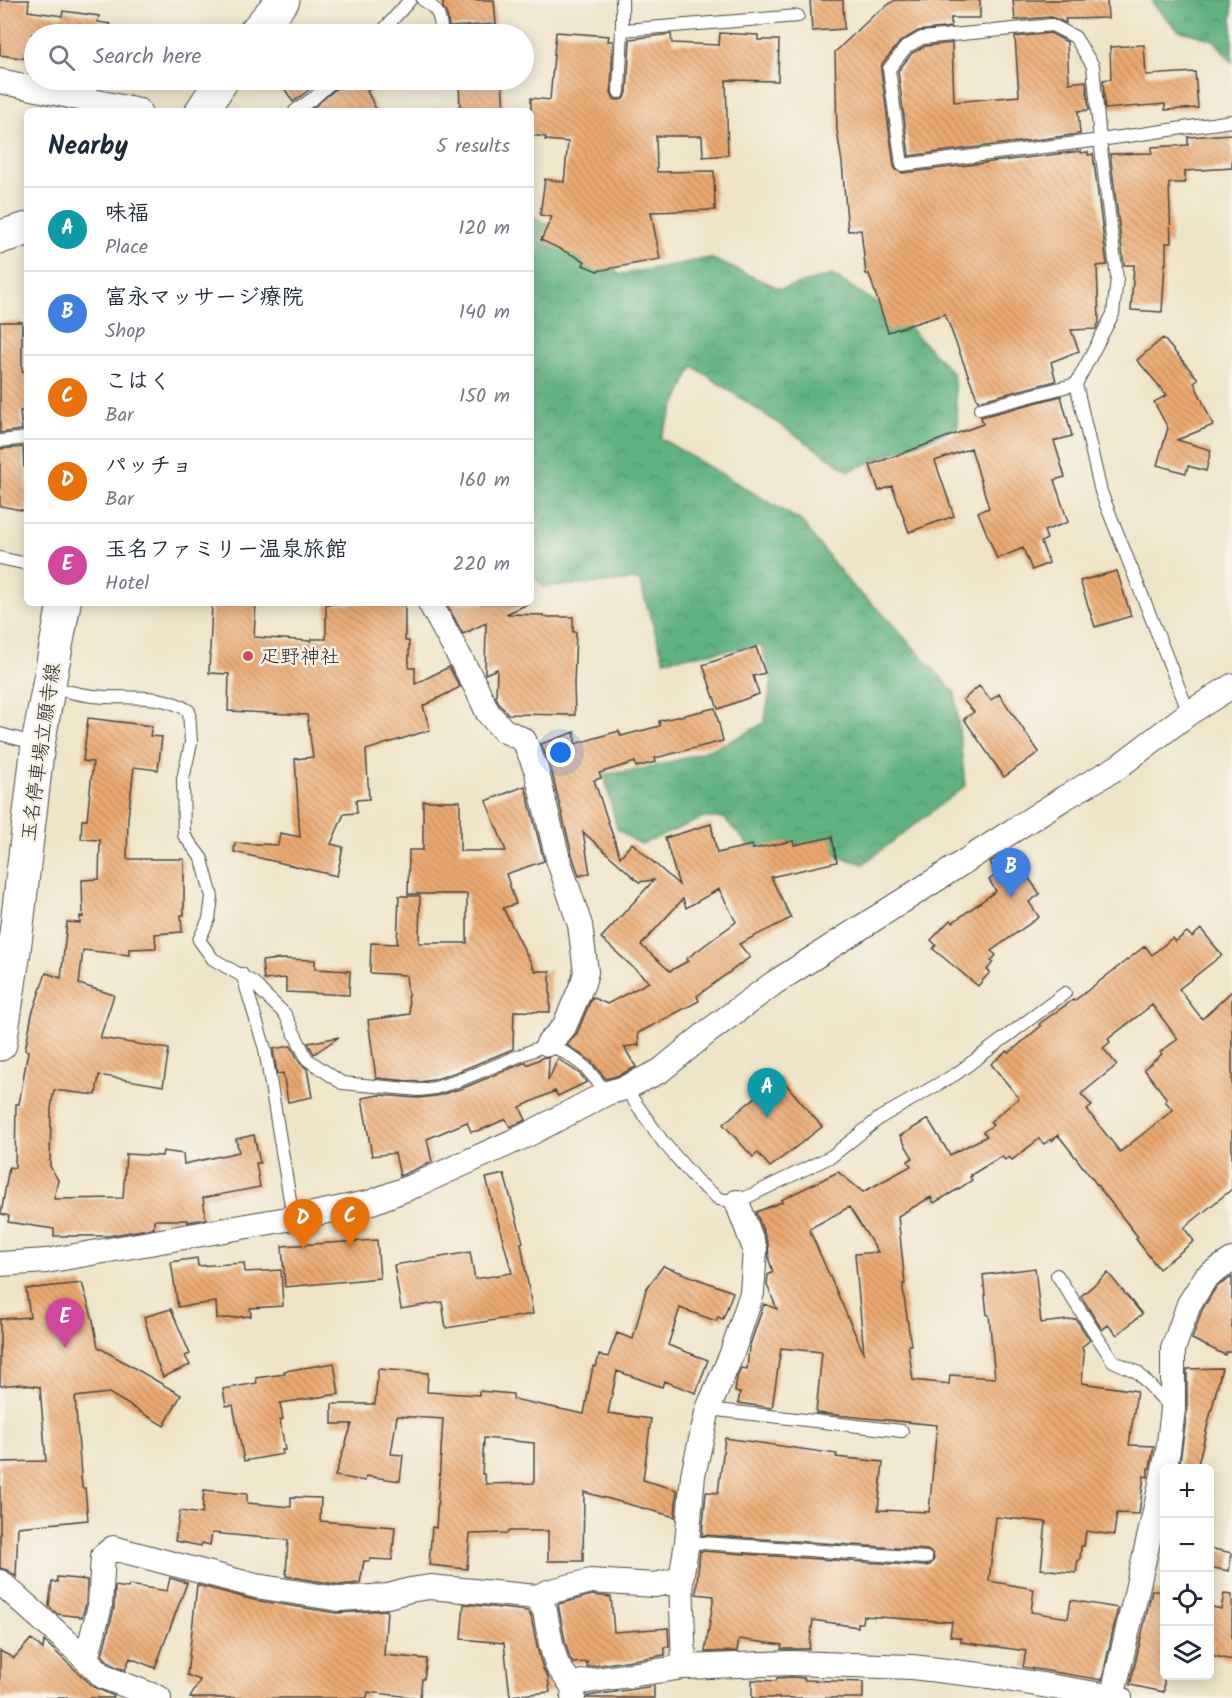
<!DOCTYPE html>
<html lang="en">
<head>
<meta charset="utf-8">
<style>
  body { margin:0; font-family:Kalam,"Klee One",sans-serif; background:#f2f2f3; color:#1f2937 }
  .controls { position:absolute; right:18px; bottom:18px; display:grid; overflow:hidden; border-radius:9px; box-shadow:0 3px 15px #0003 }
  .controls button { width:54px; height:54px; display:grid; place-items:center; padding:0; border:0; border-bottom:2px solid #e0e1e3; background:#fff; color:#1f2937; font:30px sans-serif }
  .you { position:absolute; left:561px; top:753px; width:21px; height:21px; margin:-15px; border:4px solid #fff; border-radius:50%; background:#1a73e8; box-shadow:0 0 0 9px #1a73e833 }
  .badge { display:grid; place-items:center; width:39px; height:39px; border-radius:50%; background:#d1495b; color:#fff; font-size:20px; font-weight:700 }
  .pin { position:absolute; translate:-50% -50px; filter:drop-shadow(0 2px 3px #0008) }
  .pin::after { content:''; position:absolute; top:32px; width:21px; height:18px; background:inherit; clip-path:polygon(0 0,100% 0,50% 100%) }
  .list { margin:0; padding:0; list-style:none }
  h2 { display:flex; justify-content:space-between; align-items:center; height:78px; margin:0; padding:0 24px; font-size:26px }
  h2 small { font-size:20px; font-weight:400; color:#747a83 }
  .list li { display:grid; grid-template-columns:39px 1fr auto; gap:18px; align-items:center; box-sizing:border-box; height:84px; padding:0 24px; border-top:2px solid #e0e1e3 }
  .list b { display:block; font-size:22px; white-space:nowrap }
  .list p { margin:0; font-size:20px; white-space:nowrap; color:#747a83 }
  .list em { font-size:20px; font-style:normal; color:#747a83 }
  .icon { flex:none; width:33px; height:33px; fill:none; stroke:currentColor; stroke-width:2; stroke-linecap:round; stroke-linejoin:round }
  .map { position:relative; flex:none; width:1232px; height:1698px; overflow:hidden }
  .search { position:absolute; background:#fff; box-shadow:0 3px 15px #0003; left:24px; top:24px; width:510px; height:66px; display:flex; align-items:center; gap:15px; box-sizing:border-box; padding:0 21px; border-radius:33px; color:#747a83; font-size:22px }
  .panel { position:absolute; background:#fff; box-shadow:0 3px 15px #0003; left:24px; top:108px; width:510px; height:498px; border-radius:9px }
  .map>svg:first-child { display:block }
</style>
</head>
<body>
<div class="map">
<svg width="1232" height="1698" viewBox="0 0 1232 1698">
  <defs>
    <pattern id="forest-crowns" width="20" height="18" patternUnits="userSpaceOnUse" patternTransform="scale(1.5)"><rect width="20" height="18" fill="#61b280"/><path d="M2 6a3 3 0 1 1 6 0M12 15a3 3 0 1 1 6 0" fill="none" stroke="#509169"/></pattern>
    <pattern id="building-back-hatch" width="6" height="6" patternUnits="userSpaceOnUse" patternTransform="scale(1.5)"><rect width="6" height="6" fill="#eca970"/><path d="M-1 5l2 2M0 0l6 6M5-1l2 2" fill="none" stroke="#bf8a5c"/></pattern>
  </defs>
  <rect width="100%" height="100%" fill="#f7f3e8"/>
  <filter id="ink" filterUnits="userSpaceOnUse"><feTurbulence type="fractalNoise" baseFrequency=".0167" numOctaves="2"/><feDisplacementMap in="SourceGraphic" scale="12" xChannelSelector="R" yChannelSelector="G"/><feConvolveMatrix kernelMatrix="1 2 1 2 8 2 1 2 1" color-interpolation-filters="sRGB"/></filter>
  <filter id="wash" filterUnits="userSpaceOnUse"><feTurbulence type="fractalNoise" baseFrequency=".008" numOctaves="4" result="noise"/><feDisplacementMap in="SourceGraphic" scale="24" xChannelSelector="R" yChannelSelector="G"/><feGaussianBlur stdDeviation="1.35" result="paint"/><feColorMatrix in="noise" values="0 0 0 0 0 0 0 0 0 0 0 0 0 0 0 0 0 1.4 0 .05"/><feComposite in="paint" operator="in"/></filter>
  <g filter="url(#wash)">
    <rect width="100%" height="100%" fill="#eee5c9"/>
    <path fill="url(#forest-crowns)" stroke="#466e56" stroke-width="1.5" d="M1152,0h80v62l-18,-22 -36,-10 -25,-26z
      M531,214l6,6 56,19 26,36 91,-17 71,31 51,-14 66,41 55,57 5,54 -109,44 -156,-105 -33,72 141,83 50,64 30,27 74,81 10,93 -102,78 -48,-14 -53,10 -38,-42h-21l-61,26c-11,-3 -15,-10 -25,-15l-13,-55c51,-4 117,-24 160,-51l8,-42 -11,-36 -97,15 -25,-80 -95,7 -13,-13z"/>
    <g id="blocks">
      <path fill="url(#building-back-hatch)" fill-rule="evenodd" d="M0,0h29l-1,11 34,5 1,-5 36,5 -1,6 12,2v10h-78l-4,25 -28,-4z
        M443,0h51l2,24 -47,3 -2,-12 -4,-8z
        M810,0h33l1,29 -32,2z
        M895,0h85v18h-29v9l-33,4 -18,11 -18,22 -1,6 13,96 2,4 7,3 178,-22v2l7,-1v3l5,-1 14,111 -10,1 2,56 -3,7 -25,1 8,21 -28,11 5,19 -78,20 -33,-87 -57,18 -19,-58h-3l-5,-44 -13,1 -6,-68 -5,-33 -2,-78 39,-37z
        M1013,0h94l1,18 -43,1 1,4 -15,-6 -36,3z
        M556,32l53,4 -1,5h5l-2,51 3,7 5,1 4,-1 4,-6 3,-54 41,-5 1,9 47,2 1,-12 38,2v5h21l-1,41 -52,-1 2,75 -25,2 -1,-21h-46l1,36 57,-1 1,39 -64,2 9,47 -63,12 -14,-6 2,-4 -44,-21 11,-23 -12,-2 5,-36 19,3 4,-40 -23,-2 1,-3 -15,-2v-37l19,2z
        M1050,33l17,9 2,41 17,-2 3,29 -11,1 2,23 -171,22 -11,-85 14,-18 13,-7 27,-3 2,59 65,-6 -4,-59z
        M1144,45l2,30 49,-3 3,36 -33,2v-6l-60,5 -2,-29 8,-1 -1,-32z
        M279,80h43l-29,22z
        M342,80h45l-20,11 10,20h-68l30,-25z
        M459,80h43l2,31h-44z
        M1232,134v34l-47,3v12h-16l2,60h-5v21h-1l-3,48 -31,-2 3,-45h-10l-14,-111 42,-1v-6l36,-2v-8z
        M0,322h22v49l5,1v40l-7,-1 2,19 -22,3z
        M1163,338l35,41 -4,3 19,43 -36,15 34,10 -5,21 -18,-5 -2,7 -29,-8 11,-37 -14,-26 13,-7 -30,-35z
        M1061,396l11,40 -18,5 11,36 -11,3 14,42 -24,9 3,8 -6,3 8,21 -17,7 -9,-22 -26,11 -19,-47 11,-4 -18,-60 -36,13 19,55 -45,16 -17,-46 -13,5 -9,-26 113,-41 -2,-7z
        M23,447l1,20 3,1v43l-27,-5v-57z
        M1117,571l14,45 -36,11 -15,-46z
        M212,603h44l-2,34 57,4v-2h15v-35l79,-1v38h4v27h6v16l34,-17 11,20 -37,19 7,24 -64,20 3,49 -13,1 1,13 -13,1 -13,30 12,3 -6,29 -103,-24 1,-9 43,2 2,-12 20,4 -5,-78 18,-2 -6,-42 -79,-4 1,-37 -20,-1z
        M446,603h84l-24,11 37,1v2h30v15h3l-2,53 1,30 -67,-1 -8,-9 -4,-8 1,-28 -12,5 1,-51 -23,11z
        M756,647l9,26 -12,3 6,18 -41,15 -15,-44z
        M979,686l12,14 8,-6 40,58 -35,25 -40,-58 10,-7 -11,-12z
        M715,708l8,33 -68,17 1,4 -20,5 -1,-5 -36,11 2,5 -7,2 26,77 12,-14 47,42 -14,-47 46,-14 6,29 35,-8 1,4 40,-8 1,4 38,-8 5,25 -66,15 20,41 -52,26 11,13 -53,39 2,5 -61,32 1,12 -15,2 12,20 -16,8 -14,4 -15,-18 -24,-16 10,-12 15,-36 15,7 42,-22 -48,-44 53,-58 -15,2 -56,-50 7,41 -11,3 -7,-21 -22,-90 -9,-21 34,-12v12l44,-13 2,5 39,-10 -1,-5zM719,889l17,33 -50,37 2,2 -18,10 -29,-26 42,-46 3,9z
        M88,718l64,8 -2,10 12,1 -4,33 -24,-3 -6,51 -1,41h57v56h-3l1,17 -27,2 1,14 -27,1v6l-46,-5 -4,34 35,11 -14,43 69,11 -6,37 -64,-11 -3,20 -42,-5 -3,18 -1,58 8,14 -4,19 69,-1 3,-44 36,2 1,-5 20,3 1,10 55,-12 -3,-13 18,-4 6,28h-4l4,24 -57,11 3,21 -18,3v-2h-34v8l-46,8h-54v-7l-46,-7 1,-6 -8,-2 8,-47 6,1 1,-64h3l9,-53 -3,-1 7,-36 14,-41 15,5 6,-56 13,1v-7l3,1 -1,-37 17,-1 1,-39 -19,-1 1,-19h5l6,-58 -10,-1z
        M525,786l19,75 -38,13 10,30 -13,4 32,63h15v41l-36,-1 -1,38 -56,23 -24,8 -14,2 -43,-4 -8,-58 42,-6 -4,-39 -36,-2 1,-30 26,1 2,-48h21l-1,47h48v-49h-59l1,-44h14v-49h37v50h46l-20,-50z
        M1005,853l7,11 4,-4 24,34 -11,8 10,15 -48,34 5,4 -5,6 2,1 -6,8 3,2 -12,14 -45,-37 3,-4 -5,-5 19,-20 3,2 43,-31 -7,-11 8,-6 -7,-12z
        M1201,929l21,26 -43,34 23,30 30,-28v198l-48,39 10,13 -35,28 -23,-30 2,-2 -80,-102 -6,6 -1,-2 -7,5 -5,-5 -27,21 -3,-3 -4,3 -3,-4 -31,19 1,1 -2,1 2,3 -12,8 -26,15 -3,-6 -33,19 7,68h-2v6l8,55h-3l5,35 36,4 1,-9 45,3 -6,-63h-2l-4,-40 52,-7 6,55 35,-4 14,21 -8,7 2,7 -2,29 55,8 -8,54 25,1 -4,22h-2v9l-4,-1 -5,38 -22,-1 -3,22 -28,-4 -2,15h-3l-1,14h-2l-2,13 -35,-4 5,-47 -50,-5 -7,64 45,8 -3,23 37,6 3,-18 47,8 -16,72 -79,-13 3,-16 -65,-9v-4l-11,-2 2,-14 -89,-6 -1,7h-4v4l-45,-7 -4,29h-28l1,-4 -43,-6 -2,12 -32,1 9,-56 -18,-2 4,-43 225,15 5,-1 4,-6 -1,-5 -6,-4 -225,-15 4,-43 12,1 7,-55 112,16 -1,3 47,5 -5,48 51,2 8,-87 -121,-12 6,-61 -41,-4 -9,60 -34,-5 2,-10 -5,-1 2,-15 4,-9 6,1 2,-21 15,-44 13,5 -10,-24 1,-10 5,-3 -4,-12 -1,-16 -12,-32 26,-10 -1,-2 57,-28 25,20 48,-26 -3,-5 5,-3 -13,-22 28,-17 22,36 37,-19 -4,-4 10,-7 -3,-3 29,-24 -28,-34 16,-13 2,2 32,-27 -2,-2 34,-24 1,1 71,-55 7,9 20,-17 3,4 12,-10 5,5zM1152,1005l26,34 -18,13 2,2 -18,15 23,30 -2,2 8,9 -53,42 -33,-42 5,-4 -11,-12 36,-29 -14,-17 7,-6 -2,-3zM849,1207l29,45 -23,2 9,100 -55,-125z
        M279,959l36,1v9l35,2 -1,24 -63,-3v-14l-22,2 -2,-19z
        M339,1037l-25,17 -6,-11z
        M291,1046l9,17 7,6 5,28 -24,5 -5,-29 -6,1 -4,-25z
        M544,1057l5,1 -1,23 10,-22 22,15 7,8 -29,14 -3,-5 -35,16 6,13 -16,7 -4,-8 -25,11 -10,2 -4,-10 -40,17 5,23 -32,14 -5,-23 -23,3 -10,-58 17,-3 39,3 18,-2 27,-8 63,-26 1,3z
        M780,1077l42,50 -52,40 -12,-14 -5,4 -30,-33z
        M504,1174l19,68 -2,1 12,71 -87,14 -4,-26 -41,7 -7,-44 76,-13 5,27 37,-6 -26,-95z
        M377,1240l3,38 -95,9 -3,-41z
        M197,1258l1,8 46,-3 1,9 36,-2 2,36 -33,2 1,8 -34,3 -1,-17 -38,5 -7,-45z
        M663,1266l70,26 -10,27 -5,-2 -2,4 -36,-13 -12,37 40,15 -12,33 -32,-12 -2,6 -45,-16 -9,42 43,6 -8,61 34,10 -2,27 -91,-25 -1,69h-35v-30h-40v2l-38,1 -3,35 -38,-4 3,-38 4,1 7,-109 -46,-3 -6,38 12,1 -3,26 -34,-5 -1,5 -30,-5 17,-52h-20v-20h43l3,-35 50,4 -1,19 52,3v-4l34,3v5l71,15 9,-48 3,1 3,-12 9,2 9,-24 16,6 13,-50zM484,1438l50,5v40l-48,1 -2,-10h-2z
        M1108,1273l34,41 -25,21 -9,-10 -6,5 -21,-34z
        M1232,1277v75h-6l-1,3 -33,-16 10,-29 14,-23z
        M82,1283l11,37 5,27 83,48 -17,31 -55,-33 -34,4 7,91h3l3,32 -70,7 -2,50 -7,-6 -9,-3v-106l46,-1 -6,-74 -20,-3 -20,2v-67l30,-2 -4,-28z
        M171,1309l19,45 -5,2 5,9 -27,12 -7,-17 -12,-43z
        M334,1363l5,31 -59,9 3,16 -3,1 5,30h-3l1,4 -39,7 -11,-56 -7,1 -3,-17 34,-6 -1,-5 29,-4 -1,-3z
        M1222,1368l-25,100h-18l8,-57v-42z
        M204,1490l43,4v9l44,4v-10l30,1 -1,23 75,6 -3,33 -22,-1v2h-6l-4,22 -20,2 -54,-9 2,-36 -76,-7 -2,12 -8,-2 -1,3 -26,-5 5,-30 22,3z
        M1209,1548l23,5 -3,18 -20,-4z
        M57,1577l30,3 -1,24 -4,13 -25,-3 -8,-8 3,-24h5z
        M170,1578l17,5 -32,85 -25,-10 -5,12 -13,-5 -10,-10 12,-46 1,-23 13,2 1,-3 38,6z
        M197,1585l57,15 83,13 50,-3 -3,45 43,4 -3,20h-2l-2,19 -52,-6 -1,6h-177l10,-18 -13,-5z
        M1152,1590l12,2v100l-34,-7z
        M1224,1594l8,1v65l-22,-5 3,-13 -4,-1v-35l12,3z
        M592,1595l19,2 3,35 54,-4 1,19h-4v8l-78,12v-5l-14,1 -3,-4 -5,-18 -7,-37z
        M464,1604l64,7 3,5 6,31 6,22 5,8 2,15 -40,4 -6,-53 -43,-4z
        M31,1639l12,10 1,-8 50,46 20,9 -1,2h-113v-47l14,7z
        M791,1677l13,1v2l59,2v16h-111v-18l24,1 1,-3z
        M654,1686v12h-67l1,-2z"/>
    </g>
  </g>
  <g filter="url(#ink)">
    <use href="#blocks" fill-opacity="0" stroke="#484743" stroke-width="1.5"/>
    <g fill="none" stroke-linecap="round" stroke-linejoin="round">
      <g stroke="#484743" stroke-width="14">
        <path id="lane" d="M423,0c16,9 17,17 19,34
          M623,30l175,-14
          M380,34l30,-34
          M619,92c1,-31 4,-61 3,-92
          M295,111l20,-14 19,-17
          M980,409l96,-25
          M0,441l27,-3
          M0,558l27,6
          M49,686c18,6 37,10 56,11 29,1 59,-3 84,14l2,32 -8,36 1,56 18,24 10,38 -3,22 -10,21 14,19 41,24 9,10 22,21 22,45 35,24 77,7 16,-2 25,-8 88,-36 21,11 17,13 21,25
          M1189,713l-88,-221 -25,-108 37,-70 4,-36 -17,-138 -7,-74 -18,-29 -23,-12 -130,13 -16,9 -17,22 13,96 198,-25 132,-19
          M0,734l37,10
          M242,974l23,75 28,169
          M625,1088l38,54 34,39 22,18 18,3 95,-46 49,-39 75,-43 109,-81
          M1057,1275l56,86 24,11 35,37
          M708,1409l194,22
          M687,1542l239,16"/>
      </g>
      <g stroke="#484743" stroke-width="26">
        <path id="street" d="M0,81l139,30
          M430,603l46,84 12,26 15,17 21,10 12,29 22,90 22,66 6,47 -3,11 -19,44 -16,17
          M0,1264l46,-3 247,-43 79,-16 44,-17 109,-49 82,-43 18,-5 35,-17 49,-40 65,-48 290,-185 54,-31 71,-54 43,-27
          M0,1582l74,66 30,29 55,21
          M537,1597l11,-5 43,-11 64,4 26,-6
          M86,1659l14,-53 3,-50 10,-8 143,38 83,13 49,-3 22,-6 20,-3 107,10 8,14 6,33 6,21 17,23 -1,10
          M684,1667l-3,-88 6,-37 6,-67 15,-66 23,-53 21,-63 3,-44 -18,-47
          M574,1688l8,-6 102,-15 107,-4 121,4 77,9 131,22
          M1112,1698l44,-191 12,-56 5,-42v-60l16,-45 17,-27 26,-17"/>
      </g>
      <g stroke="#484743" stroke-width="35">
        <path id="secondary" d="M254,34l29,-34
          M202,111l20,-31
          M0,237l27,-8
          M0,1044l14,-93 24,-207 26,-141"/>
      </g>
      <use href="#lane" stroke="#fff" stroke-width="12"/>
      <use href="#street" stroke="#fff" stroke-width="24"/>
      <use href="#secondary" stroke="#fff" stroke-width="33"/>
    </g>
  </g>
  <circle fill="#d1495b" stroke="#f7f3e8" stroke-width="2" cx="248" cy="656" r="6"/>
  <g text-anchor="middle" stroke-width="5" stroke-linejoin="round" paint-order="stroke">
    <g font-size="20" fill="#2b2b2b" stroke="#f7f3e8" text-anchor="start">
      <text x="260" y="663">疋野神社</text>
    </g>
    <g font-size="20" fill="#2b2b2b" stroke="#f7f3e8">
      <text transform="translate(40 752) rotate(-82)" y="7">玉名停車場立願寺線</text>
    </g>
  </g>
</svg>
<div class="controls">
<button>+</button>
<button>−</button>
<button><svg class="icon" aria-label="locate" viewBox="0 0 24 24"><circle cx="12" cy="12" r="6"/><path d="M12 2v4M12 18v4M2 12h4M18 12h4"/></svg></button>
<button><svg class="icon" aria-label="layers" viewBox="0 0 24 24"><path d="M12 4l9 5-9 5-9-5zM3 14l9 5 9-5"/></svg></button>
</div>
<div class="you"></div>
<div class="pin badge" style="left:767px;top:1118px;background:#0f9aa8">A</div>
<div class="pin badge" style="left:1011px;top:898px;background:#3f7fe0">B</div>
<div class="pin badge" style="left:350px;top:1247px;background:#e8710a">C</div>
<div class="pin badge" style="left:303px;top:1249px;background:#e8710a">D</div>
<div class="pin badge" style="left:65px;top:1348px;background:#d1479c">E</div>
<div class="search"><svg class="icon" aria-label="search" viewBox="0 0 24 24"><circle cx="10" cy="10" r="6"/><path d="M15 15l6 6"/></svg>Search here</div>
<section class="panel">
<h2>Nearby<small>5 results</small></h2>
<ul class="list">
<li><span class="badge" style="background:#0f9aa8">A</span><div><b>味福</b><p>Place</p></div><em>120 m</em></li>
<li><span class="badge" style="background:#3f7fe0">B</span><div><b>富永マッサージ療院</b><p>Shop</p></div><em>140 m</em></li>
<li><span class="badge" style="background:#e8710a">C</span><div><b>こはく</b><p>Bar</p></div><em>150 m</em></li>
<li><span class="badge" style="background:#e8710a">D</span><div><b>パッチョ</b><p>Bar</p></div><em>160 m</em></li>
<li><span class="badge" style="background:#d1479c">E</span><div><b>玉名ファミリー温泉旅館</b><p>Hotel</p></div><em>220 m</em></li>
</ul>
</section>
</div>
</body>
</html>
